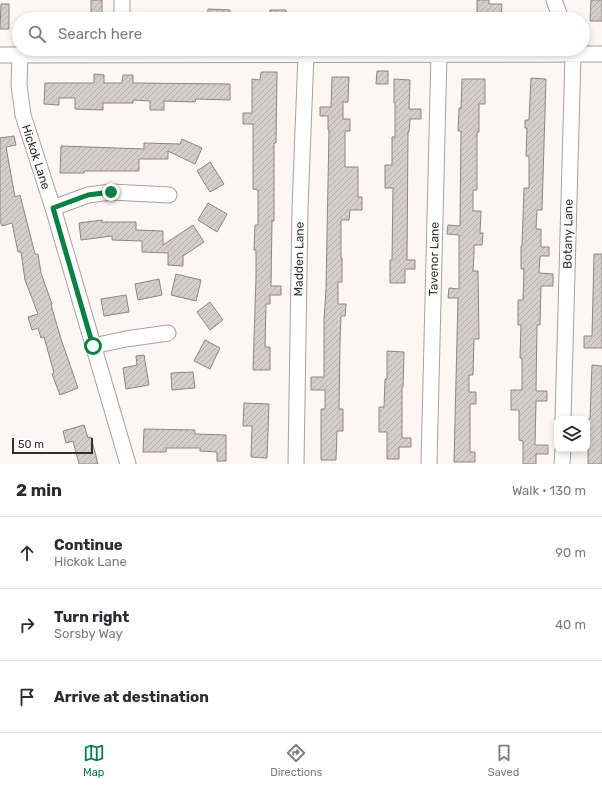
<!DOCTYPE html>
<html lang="en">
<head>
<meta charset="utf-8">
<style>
  body { margin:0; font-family:Rubik,sans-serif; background:#f7f7f7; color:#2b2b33 }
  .controls { position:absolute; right:12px; bottom:12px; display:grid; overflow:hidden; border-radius:8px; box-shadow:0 2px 6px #0003 }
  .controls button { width:36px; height:36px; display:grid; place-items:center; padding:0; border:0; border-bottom:1px solid #e1e1e2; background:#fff; color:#2b2b33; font:20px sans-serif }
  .scale { position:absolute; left:12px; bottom:10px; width:81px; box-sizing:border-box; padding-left:4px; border:2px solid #312d2d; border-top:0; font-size:11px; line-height:14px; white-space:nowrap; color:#312d2d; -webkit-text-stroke:3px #fff; paint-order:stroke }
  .stop { position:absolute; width:12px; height:12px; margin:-9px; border:3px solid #0b8043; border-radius:50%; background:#fff }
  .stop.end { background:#0b8043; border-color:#fff; box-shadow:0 1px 4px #0008 }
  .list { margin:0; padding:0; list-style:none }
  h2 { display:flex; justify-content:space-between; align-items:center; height:52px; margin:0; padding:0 16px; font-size:17px }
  h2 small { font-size:13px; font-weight:400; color:#7c7c81 }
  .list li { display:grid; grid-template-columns:26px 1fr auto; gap:12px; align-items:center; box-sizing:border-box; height:72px; padding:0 16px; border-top:1px solid #e1e1e2 }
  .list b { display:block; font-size:15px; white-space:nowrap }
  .list p { margin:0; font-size:13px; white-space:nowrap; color:#7c7c81 }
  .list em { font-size:13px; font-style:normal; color:#7c7c81 }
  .icon { flex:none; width:22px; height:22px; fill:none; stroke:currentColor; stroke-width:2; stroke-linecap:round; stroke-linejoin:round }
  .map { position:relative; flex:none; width:602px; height:464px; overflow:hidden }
  .search { position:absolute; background:#fff; box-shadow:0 2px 6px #0003; left:12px; right:12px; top:12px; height:44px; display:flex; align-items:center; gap:10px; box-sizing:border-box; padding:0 14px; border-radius:22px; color:#7c7c81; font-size:15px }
  .sheet { height:268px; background:#fff }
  nav { display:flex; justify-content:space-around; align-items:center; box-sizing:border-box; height:56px; border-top:1px solid #e1e1e2; background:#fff; font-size:11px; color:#7c7c81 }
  nav a { display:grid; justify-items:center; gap:2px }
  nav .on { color:#0b8043 }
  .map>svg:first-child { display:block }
</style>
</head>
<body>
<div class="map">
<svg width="602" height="464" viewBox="0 0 602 464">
  <defs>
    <pattern id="building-hatch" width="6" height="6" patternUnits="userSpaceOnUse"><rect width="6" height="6" fill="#d5cdc9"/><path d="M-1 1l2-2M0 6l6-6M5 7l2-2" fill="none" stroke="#b7b0ad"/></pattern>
  </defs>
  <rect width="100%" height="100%" fill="#fef5f5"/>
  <path fill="url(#building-hatch)" stroke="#8d8682" d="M91,0h11v19h-11z
    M477,0h12v4h13l-1,15h-24z
    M591,0h11v21h-12z
    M1,4h8v25h-9z
    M208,9l22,1 -1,9h-22z
    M270,10h16v9h-16z
    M377,71h11v13h-12z
    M261,72h16l-1,71h-2v78h-2l-1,65h10v9h-11v9h-4l-1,43h5v23h-17l3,-93v-27h-2l1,-25h3v-35l-5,-1v-65h-10v-11h9v-34l8,1z
    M94,74l10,1v8h18l1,-8h10v8l97,1v16l-34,-1 -1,3 -31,-1v9h-14v-9l-17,-1v3h-30v7l-28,-1v-11h-16v7l-15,-1 1,-21h49z
    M332,77h17l-1,25h-5v17h7v12h-5v36h13v30h4v13h-12l-1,10h-8v38h1v24h-4v22h8l-1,12h-4l-1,26 -1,67h4v22h-6l-1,29h-15v-51h4v-19h-14v-13h13v-57l2,-31 3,-159h-1v-14h-8v-9h11z
    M531,78l15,1 -4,131h-5l-1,19h5v18h8v9h-9l-1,17 14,1v12h-12l-1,39h-3l-1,66h11v10h-11l-1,44h13v9h-12v10h-13v-23l-4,-1v-30h-8v-20h11v-32h-2l1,-33h-3v-25h5l1,-31h-3v-23h1l2,-58h5v-32h-3l1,-28h-2v-8h4z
    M394,79l16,1 -1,29h12v10h-11l-1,13h-1l-1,128h8v9h-10v14h-15v-23h2l1,-72h-8v-23h7v-28h3v-34h-1z
    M462,79h23v25h-6v28h-2v58h-4v21h8l-1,22h3l-1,12h-8v8l-1,18h5l1,68h-5l-1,36h-4v17h7v12h-6v48h5v10h-21l4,-164h-10l1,-10 10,1v-54l-12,-1 1,-9 12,1 1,-95h-3l1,-23h2z
    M14,136l2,9 -10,2 9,50 5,-2 15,59h3l3,19 11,31 -1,1 10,34 17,49 -18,7 -8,-21 2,-1 -10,-36 -3,1 -3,-10 -6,2 -4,-13 10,-3 -13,-34 -4,-28h-3l-6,-29 -10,3 -2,-5v-83z
    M182,139l20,9 -7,16 -27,-13v8h-29v12h-55v2h-24l1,-27 83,3v-6l36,1z
    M210,162l14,22 -14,8 -13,-21z
    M208,203l19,11 -10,18 -19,-12z
    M102,220v2h34v8l27,1v14l30,-20 11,17 -21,14v10l-15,-1v-12l-26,-1v-11l-30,-1v-4l-31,4 -2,-17z
    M594,254h8v94h-18v-12h8z
    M176,274l25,6 -5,21 -25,-6z
    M159,279l3,16 -24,5 -3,-16z
    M126,295l3,17 -25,4 -3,-17z
    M210,302l13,18 -13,10 -13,-18z
    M205,340l15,8 -10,21 -16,-8z
    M387,351l17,1 -1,35h-1v51h9v9h-12v12h-12v-27h-8v-25h5l1,-28h2z
    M144,355l5,30 -23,4 -3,-21 14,-3 -1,-9z
    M592,365l10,1v98h-14v-45h2z
    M193,372l2,16 -23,2 -1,-17z
    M244,403l25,1 -2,54 -16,-1 1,-31h-9z
    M84,425l4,13 3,-1 7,27h-19l-6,-23 -7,2 -3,-12z
    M144,429l51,1v4l31,1v26h-9v-9l-17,-1v-3h-34v4h-23z"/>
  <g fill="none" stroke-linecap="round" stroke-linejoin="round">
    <g stroke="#aaa0a0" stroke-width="17">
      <path id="minor" d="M554,0l7,19
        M122,19v-19
        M0,55l602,-1
        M20,55l-1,30 4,30 30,93 75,256
        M53,208l35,-13 23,-3 58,3
        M93,346l33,-7 42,-6
        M563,419l10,-365 -2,-5
        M296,464l4,-256 6,-154
        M429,464l10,-410
        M562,464l1,-15"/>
    </g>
    <use href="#minor" stroke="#fff" stroke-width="15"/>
  </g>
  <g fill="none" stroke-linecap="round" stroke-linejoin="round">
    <path stroke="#0b8043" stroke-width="5" d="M93,346l-40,-138 35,-13 23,-3"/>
  </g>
  <g text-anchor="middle" stroke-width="4" stroke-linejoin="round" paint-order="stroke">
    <g font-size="12" fill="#312d2d" stroke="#fff">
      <text transform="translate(36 157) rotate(72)" y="4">Hickok Lane</text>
      <text transform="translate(568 234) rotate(-89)" y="4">Botany Lane</text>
      <text transform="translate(299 259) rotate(-89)" y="4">Madden Lane</text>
      <text transform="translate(434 259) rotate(-89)" y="4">Tavenor Lane</text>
    </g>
  </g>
</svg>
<div class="controls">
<button><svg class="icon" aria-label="layers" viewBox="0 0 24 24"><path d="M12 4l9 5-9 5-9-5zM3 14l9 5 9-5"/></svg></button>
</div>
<div class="scale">50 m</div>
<div class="stop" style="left:93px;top:346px"></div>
<div class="stop end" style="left:111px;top:192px"></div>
<div class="search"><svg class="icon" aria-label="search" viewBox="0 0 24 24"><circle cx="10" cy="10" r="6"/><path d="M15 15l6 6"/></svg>Search here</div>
</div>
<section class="sheet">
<h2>2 min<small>Walk · 130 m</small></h2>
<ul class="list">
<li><svg class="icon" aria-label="ahead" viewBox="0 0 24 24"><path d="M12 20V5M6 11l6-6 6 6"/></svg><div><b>Continue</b><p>Hickok Lane</p></div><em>90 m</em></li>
<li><svg class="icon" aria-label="right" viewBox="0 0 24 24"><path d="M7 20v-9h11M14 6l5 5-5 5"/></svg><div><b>Turn right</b><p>Sorsby Way</p></div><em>40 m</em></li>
<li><svg class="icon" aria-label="arrive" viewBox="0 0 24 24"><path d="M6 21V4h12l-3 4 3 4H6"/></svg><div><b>Arrive at destination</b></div></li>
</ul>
</section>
<nav>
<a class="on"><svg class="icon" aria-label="map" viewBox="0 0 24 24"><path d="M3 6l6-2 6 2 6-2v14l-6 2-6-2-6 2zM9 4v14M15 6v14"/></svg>Map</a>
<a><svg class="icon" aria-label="directions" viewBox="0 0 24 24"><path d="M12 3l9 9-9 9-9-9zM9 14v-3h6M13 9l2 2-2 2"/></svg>Directions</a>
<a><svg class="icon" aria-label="saved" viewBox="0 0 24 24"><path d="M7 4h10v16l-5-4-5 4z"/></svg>Saved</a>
</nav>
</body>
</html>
